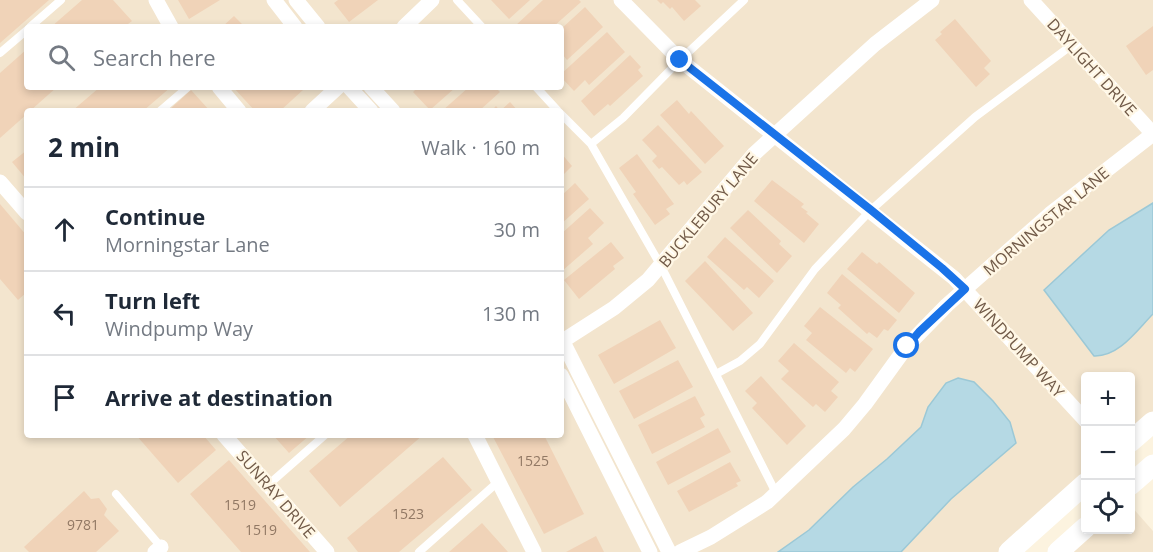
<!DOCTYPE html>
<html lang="en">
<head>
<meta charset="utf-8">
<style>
  body { margin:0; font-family:"Open Sans",sans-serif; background:#f2f2f3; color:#1f2937 }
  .controls { position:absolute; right:18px; bottom:18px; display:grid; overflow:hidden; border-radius:6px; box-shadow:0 3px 9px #0003 }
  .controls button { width:54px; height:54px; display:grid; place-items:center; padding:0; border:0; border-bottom:2px solid #e0e1e3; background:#fff; color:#1f2937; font:30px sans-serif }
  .stop { position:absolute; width:18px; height:18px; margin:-14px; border:4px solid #1a73e8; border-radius:50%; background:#fff }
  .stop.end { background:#1a73e8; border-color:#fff; box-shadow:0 2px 6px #0008 }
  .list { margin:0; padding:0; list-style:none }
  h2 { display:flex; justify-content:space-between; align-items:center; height:78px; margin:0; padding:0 24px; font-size:26px }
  h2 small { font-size:20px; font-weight:400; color:#747a83 }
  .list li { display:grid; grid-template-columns:39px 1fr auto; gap:18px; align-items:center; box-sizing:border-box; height:84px; padding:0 24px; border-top:2px solid #e0e1e3 }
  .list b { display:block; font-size:22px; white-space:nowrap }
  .list p { margin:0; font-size:20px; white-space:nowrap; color:#747a83 }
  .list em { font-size:20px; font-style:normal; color:#747a83 }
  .icon { flex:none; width:33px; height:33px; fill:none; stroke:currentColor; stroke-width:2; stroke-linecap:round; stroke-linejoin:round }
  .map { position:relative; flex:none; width:1153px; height:552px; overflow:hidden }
  .search { position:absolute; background:#fff; box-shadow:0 3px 9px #0003; left:24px; top:24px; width:540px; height:66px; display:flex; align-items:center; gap:15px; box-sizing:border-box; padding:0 21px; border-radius:6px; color:#747a83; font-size:22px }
  .panel { position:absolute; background:#fff; box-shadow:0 3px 9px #0003; left:24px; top:108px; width:540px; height:330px; border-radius:6px }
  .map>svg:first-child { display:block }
</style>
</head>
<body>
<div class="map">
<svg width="1153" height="552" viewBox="0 0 1153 552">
  <rect width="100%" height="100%" fill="#fcf3df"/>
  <path fill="#f3e5ce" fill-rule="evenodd" d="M0,0h1153v415l-22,20 -1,-59h-44l-1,99 -86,77h-999zM27,27h534v60h-534zM27,111h534v324h-534z
    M1131,506l22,25v21h-88l24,-22h41z"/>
  <path fill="#b5d9e4" stroke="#9bc8d6" stroke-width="1.5" d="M1153,203v111c-16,16 -34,43 -59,42l-50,-66 65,-60z
    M958,378l16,4 19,19 17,21 6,21 -65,56 -50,53h-123l31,-22 44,-43 34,-28 34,-32 7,-20 18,-24z"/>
  <path fill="#f0d3b8" d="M0,0h49l-49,43z
    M82,0h31l19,21 -8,6h-73z
    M178,0h42l-31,19z
    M338,0h40l-29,22 -15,-19z
    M491,0h39l-21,19z
    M543,0h36l2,2 -28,25h-37l-1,-1z
    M657,0h38l6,6 -17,15 -12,-14 -2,2 -7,-7 -2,2z
    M585,7l18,20 -36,33 -4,-5 -2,2v-28z
    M234,16l11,11h-23z
    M955,19l36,42 -7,7 6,6 -14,13 -41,-47 7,-6 -2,-2z
    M1153,26v44l-7,5 -20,-29z
    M607,32l18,20 -36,33 -4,-5 -11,11 -13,-14v-3z
    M27,49v38h30l-27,24h-3v3l-27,24v-65z
    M630,55l11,12 -3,3 5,6 -33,30 -2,-2 -14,12 -13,-15z
    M100,87h71l-28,24h-71z
    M233,87h67l3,3 -23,21h-25z
    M418,87h38l-26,23 -17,-18z
    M469,87h26l5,5 -21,19h-37z
    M191,90l19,21h-42z
    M677,100l12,14 2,-3 33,35 -19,18 -45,-49z
    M510,102l8,9h-27l5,-5 4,5z
    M658,125l44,47 -15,13 -3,-4 -5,4 -17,-18 -3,2 -7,-8 5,-5 -15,-16z
    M27,150v30l-15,-18z
    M561,153l11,13 -11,11z
    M637,154l37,50 -8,5 4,5 -15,11 -22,-31 3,-2 -17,-24z
    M772,180l32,24 -3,3 7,5 -2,1 13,11 -15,19 -50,-42z
    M575,183l14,16 -28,25v-28z
    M0,204l27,32v56l-9,8 -18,-21z
    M590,208l14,15 -16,15 5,6 -31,27 -1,-37z
    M748,210l33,31 -2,3 13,12 -15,17 -47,-45z
    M725,237l49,44 -15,17 -12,-11 -3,3 -37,-33z
    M611,242l13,16 -11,8 2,3 -36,30 -15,-19z
    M862,252l15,12 2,-2 36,31 -16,20 -52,-44z
    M705,261l48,52 -20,18 -48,-50z
    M842,274l55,46 -9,11 -4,-2 -7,9 -8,-6 -2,2 -29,-26 3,-3 -14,-12z
    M820,307l53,42 -18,23 -5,-4 -4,5 -40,-33 6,-7 -8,-7z
    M660,320l16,28 -62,36 -16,-29z
    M794,343l45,39 -8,9 7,6 -13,15 -9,-8 -3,3 -32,-28 8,-8 -11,-10z
    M678,360l15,27 -59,32 -15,-28z
    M761,376l45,50 -19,19 -35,-37 5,-5 -12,-12z
    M695,396l10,19 -5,3 5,9 -53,27 -14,-29z
    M718,428l13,24 -63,33 -12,-23z
    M136,435h67l13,15 -38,33z
    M273,435h37l-21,18z
    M351,435h72l-83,72 -31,-36z
    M492,435h52l40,79 -40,20z
    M443,457l29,33 -73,62h-41l-11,-14z
    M229,460l81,92h-69l-51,-58z
    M730,462l11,19 -5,2 2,3 -49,26 -12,-21z
    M84,491l7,8 8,-1 8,11 -3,6 15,16 -23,21h-67l-5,-5z
    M482,523l26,29h-59z
    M596,536l8,16h-38z"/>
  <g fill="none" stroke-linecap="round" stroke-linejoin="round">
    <path stroke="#fff" stroke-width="8" d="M457,0l25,27
      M30,27l31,-27
      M0,53l27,-23
      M536,87l22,24
      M160,111l28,-24
      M561,114l30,30 70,122 115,227
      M591,144l32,-26 57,-58 64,-60
      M716,374l24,-13 20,-17 55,-75 56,-59 104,-93 97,-72
      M268,485l57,-50
      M116,494l46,54
      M419,552l80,-71"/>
    <path stroke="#fff" stroke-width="15" d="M156,0l15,27
      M274,0l21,27
      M296,0l22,27
      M621,0l59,60 274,218 132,143
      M1031,0l122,134
      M404,27l28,-27
      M219,87l20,24
      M349,87l22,24
      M371,87l22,24
      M312,111l26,-24
      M0,182l27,31
      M561,338l108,214
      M561,342l53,-34 34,-28 106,-126 121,-110 57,-44
      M561,375l89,177
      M224,435l103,117
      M475,435l59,117
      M155,552l6,-5
      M680,552l31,-15 56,-35 77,-73 21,-25 42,-58 40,-41 103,-91 103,-80"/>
    <path stroke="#fff" stroke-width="21" d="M1130,442l23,-20
      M1130,485l23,-20
      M1009,552l77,-69
      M1058,552l28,-25"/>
  </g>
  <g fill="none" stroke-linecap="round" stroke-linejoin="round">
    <path stroke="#1a73e8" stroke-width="8" d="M680,60l191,150 71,58 23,21 -46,43 -12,14"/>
  </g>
  <g text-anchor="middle" stroke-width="4.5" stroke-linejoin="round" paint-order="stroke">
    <g font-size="14" fill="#917864">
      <text x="533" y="466">1525</text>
      <text x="240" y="510">1519</text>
      <text x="408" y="519">1523</text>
      <text x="83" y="530">9781</text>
      <text x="261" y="535">1519</text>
    </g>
    <g font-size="16" fill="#715a48" stroke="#fff7e5">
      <text transform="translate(1092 67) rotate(48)" y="6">DAYLIGHT DRIVE</text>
      <text transform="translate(708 210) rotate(-50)" y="6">BUCKLEBURY LANE</text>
      <text transform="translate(1046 221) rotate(-40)" y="6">MORNINGSTAR LANE</text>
      <text transform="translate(1019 348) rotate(48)" y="6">WINDPUMP WAY</text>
      <text transform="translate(276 494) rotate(49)" y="6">SUNRAY DRIVE</text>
    </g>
  </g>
</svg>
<div class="controls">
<button>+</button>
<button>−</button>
<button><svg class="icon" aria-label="locate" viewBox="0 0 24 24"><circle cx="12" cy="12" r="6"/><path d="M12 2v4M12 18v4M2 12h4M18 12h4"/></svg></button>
</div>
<div class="stop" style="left:907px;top:346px"></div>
<div class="stop end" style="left:680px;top:60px"></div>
<div class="search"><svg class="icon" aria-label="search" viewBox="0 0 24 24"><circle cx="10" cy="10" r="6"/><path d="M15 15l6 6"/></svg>Search here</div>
<section class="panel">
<h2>2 min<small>Walk · 160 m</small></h2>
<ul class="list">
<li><svg class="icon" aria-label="ahead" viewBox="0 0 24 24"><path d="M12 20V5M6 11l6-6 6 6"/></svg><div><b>Continue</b><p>Morningstar Lane</p></div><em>30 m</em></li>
<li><svg class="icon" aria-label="left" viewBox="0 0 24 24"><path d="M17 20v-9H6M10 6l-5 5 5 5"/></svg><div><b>Turn left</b><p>Windpump Way</p></div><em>130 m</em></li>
<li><svg class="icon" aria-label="arrive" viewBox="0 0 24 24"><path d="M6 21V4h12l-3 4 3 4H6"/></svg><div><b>Arrive at destination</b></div></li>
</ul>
</section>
</div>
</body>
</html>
